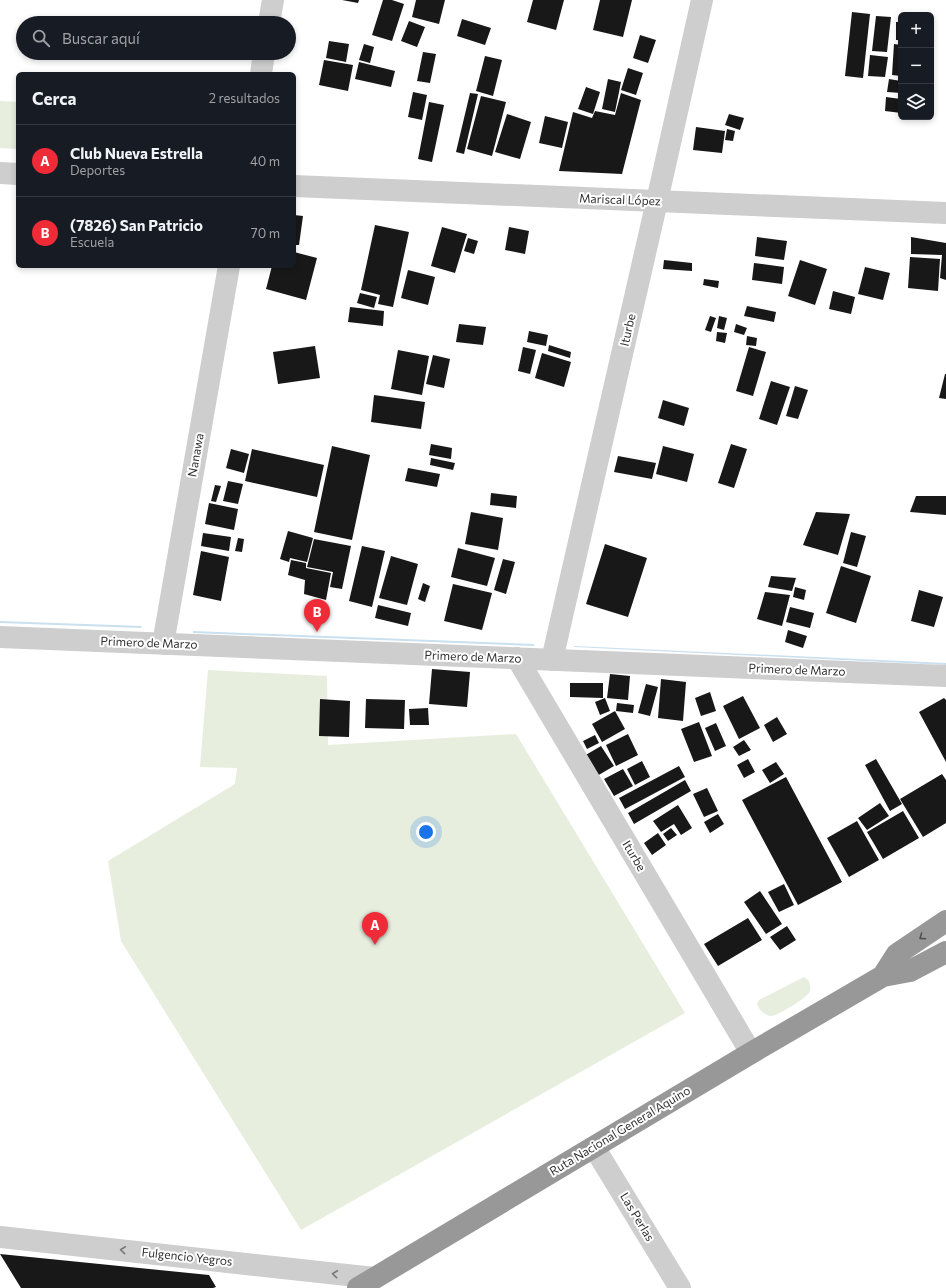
<!DOCTYPE html>
<html lang="es">
<head>
<meta charset="utf-8">
<style>
  body { margin:0; font-family:Commissioner,sans-serif; background:#242831; color:#f1f3f6 }
  .controls { position:absolute; right:12px; top:12px; display:grid; overflow:hidden; border-radius:6px; box-shadow:0 2px 6px #0003 }
  .controls button { width:36px; height:36px; display:grid; place-items:center; padding:0; border:0; border-bottom:1px solid #363941; background:#171b24; color:#f1f3f6; font:20px sans-serif }
  .you { position:absolute; left:426px; top:832px; width:14px; height:14px; margin:-10px; border:3px solid #fff; border-radius:50%; background:#1a73e8; box-shadow:0 0 0 6px #1a73e833 }
  .badge { display:grid; place-items:center; width:26px; height:26px; border-radius:50%; background:#f02b38; color:#fff; font-size:13px; font-weight:700 }
  .pin { position:absolute; translate:-50% -33px; filter:drop-shadow(0 1px 2px #0008) }
  .pin::after { content:''; position:absolute; top:21px; width:14px; height:12px; background:inherit; clip-path:polygon(0 0,100% 0,50% 100%) }
  .list { margin:0; padding:0; list-style:none }
  h2 { display:flex; justify-content:space-between; align-items:center; height:52px; margin:0; padding:0 16px; font-size:17px }
  h2 small { font-size:13px; font-weight:400; color:#9ea1a6 }
  .list li { display:grid; grid-template-columns:26px 1fr auto; gap:12px; align-items:center; box-sizing:border-box; height:72px; padding:0 16px; border-top:1px solid #363941 }
  .list b { display:block; font-size:15px; white-space:nowrap }
  .list p { margin:0; font-size:13px; white-space:nowrap; color:#9ea1a6 }
  .list em { font-size:13px; font-style:normal; color:#9ea1a6 }
  .icon { flex:none; width:22px; height:22px; fill:none; stroke:currentColor; stroke-width:2; stroke-linecap:round; stroke-linejoin:round }
  .map { position:relative; flex:none; width:946px; height:1288px; overflow:hidden }
  .search { position:absolute; background:#171b24; box-shadow:0 2px 6px #0003; left:16px; top:16px; width:280px; height:44px; display:flex; align-items:center; gap:10px; box-sizing:border-box; padding:0 14px; border-radius:22px; color:#9ea1a6; font-size:15px }
  .panel { position:absolute; background:#171b24; box-shadow:0 2px 6px #0003; left:16px; top:72px; width:280px; height:196px; border-radius:6px }
  .map>svg:first-child { display:block }
</style>
</head>
<body>
<div class="map">
<svg width="946" height="1288" viewBox="0 0 946 1288">
  <rect width="100%" height="100%" fill="#fff"/>
  <path fill="#e7eede" d="M0,101l18,1v47l-18,-1z
    M208,670l119,6 1,69 188,-11 169,279 -384,217 -180,-289 -13,-80 127,-77 2,-16 -37,-1z
    M804,977l3,2c3,3 4,7 3,12 -1,6 -33,25 -39,25 -7,-1 -12,-6 -14,-12l2,-4z"/>
  <path fill="#cae0ef" d="M0,621l142,5 -1,2 -141,-5z
    M193,631l341,13v2l-341,-13z
    M574,646l372,17v2l-372,-18z"/>
  <path fill="#181818" d="M342,0h17l-1,3z
    M383,0h9l12,4 -12,37 -20,-6z
    M416,0h29l-6,24 -27,-7z
    M533,0h31l-8,30 -29,-8z
    M600,0h32l-9,37 -30,-7z
    M852,12l18,2 -7,64 -18,-2z
    M876,16l15,1 -4,35 -15,-1z
    M462,19l29,9 -6,17 -28,-9z
    M409,21l16,6 -8,20 -16,-6z
    M896,22h5v18h-5z
    M640,35l16,5 -8,23 -15,-5z
    M329,41l20,3 -3,18 -20,-4z
    M364,44l10,3 -4,16 -11,-3z
    M894,44l7,1v31l-9,-1z
    M423,52l13,2 -6,29 -13,-2z
    M870,55l18,2 -3,20 -17,-1z
    M485,56l17,4 -9,36 -17,-5z
    M324,60l29,5 -5,26 -29,-6z
    M359,62l36,9 -4,16 -36,-8z
    M628,68l15,5 -7,22 -15,-5z
    M608,79l13,3 -6,30 -13,-3z
    M889,79l12,2v12l-14,-1z
    M586,87l14,5 -7,22 -15,-5z
    M413,92l14,3 -5,25 -14,-3z
    M470,93l8,1 -14,60 -8,-2z
    M621,93l20,7 -19,74 -63,-3 14,-59 19,6 3,-7 20,4z
    M481,96l25,6 -14,54 -25,-7z
    M886,97l15,2v14l-16,-2z
    M429,102l15,3 -12,57 -14,-3z
    M507,114l24,8 -11,37 -25,-7z
    M729,114l15,4 -4,12 -15,-5z
    M545,116l23,6 -6,26 -23,-5z
    M696,127l29,4 -3,22 -29,-3z
    M727,129l8,2 -2,10 -8,-1z
    M294,215l9,1 -4,29h-5z
    M375,225l34,7 -16,75 -15,-3 2,-9 -19,-5z
    M442,227l25,7 -12,39 -24,-7z
    M509,227l20,4 -4,23 -20,-4z
    M757,237l30,4 -3,19 -29,-4z
    M911,237l35,6v37l-6,-2 2,-23 -31,-1z
    M468,238l10,3 -4,13 -10,-3z
    M294,252l23,6 -11,42 -40,-11 6,-23h22z
    M910,257l30,2 -2,32 -30,-3z
    M664,260l28,3v8l-29,-2z
    M800,260l27,9 -12,36 -27,-9z
    M754,263l30,4 -2,17 -30,-4z
    M865,267l25,6 -7,27 -25,-6z
    M408,270l27,7 -7,28 -27,-7z
    M704,279l15,2 -1,7 -15,-3z
    M833,291l22,6 -4,17 -22,-5z
    M360,293l17,4 -3,11 -17,-5z
    M747,306l29,6 -2,10 -30,-6z
    M350,307l34,4 -1,15 -35,-4z
    M710,316l6,2 -5,14 -6,-2z
    M719,316l8,2 -3,12 -7,-2z
    M459,324l27,3 -3,18 -27,-3z
    M736,324l11,4 -3,7 -10,-3z
    M529,331l19,4 -2,11 -19,-4z
    M717,332l10,1 -2,10 -9,-2z
    M747,336l10,2 -1,8 -10,-1z
    M549,345l22,7 -1,6 -22,-7z
    M315,346l5,32 -42,6 -5,-32z
    M523,347l13,3 -6,24 -12,-3z
    M749,347l17,5 -13,44 -17,-5z
    M398,350l31,6 -7,39 -31,-6z
    M542,353l29,9 -7,25 -29,-9z
    M433,355l17,4 -6,29 -18,-4z
    M945,374h1v25l-7,-1z
    M771,381l19,6 -13,38 -18,-6z
    M795,386l13,4 -10,29 -12,-3z
    M374,395l51,7 -4,27 -50,-7z
    M663,400l26,8 -5,18 -26,-8z
    M431,444l21,4 -1,11 -22,-4z
    M731,444l16,5 -13,39 -16,-5z
    M332,446l38,9 -18,85 -38,-8z
    M663,446l31,8 -7,28 -31,-8z
    M231,449l18,5 -5,19 -18,-5z
    M252,449l72,16 -7,32 -72,-16z
    M618,456l38,7 -4,16 -38,-7z
    M431,458l24,5 -2,7 -23,-5z
    M408,468l32,6 -3,13 -32,-6z
    M228,481l15,3 -5,20 -15,-3z
    M215,485l6,1 -5,16 -5,-1z
    M491,493l26,3 -1,12 -26,-3z
    M916,496h30v19l-36,-3z
    M209,503l29,6 -4,21 -29,-6z
    M471,512l32,6 -5,32 -33,-6z
    M816,512l34,2 -12,41 -35,-10z
    M288,531l25,7 -6,24 -17,-4 -1,4 -9,-3z
    M851,532l15,4 -9,31 -14,-4z
    M203,533l28,4 -2,14 -28,-5z
    M238,538l6,1 -2,13 -7,-1z
    M314,539l37,7 -9,43 -12,-2 3,-15 -26,-5z
    M605,544l42,14 -19,59 -42,-13z
    M362,546l23,5 -13,56 -23,-6z
    M458,548l37,10 -8,28 -36,-9z
    M201,551l28,6 -8,44 -28,-6z
    M391,556l27,8 -11,41 -28,-7z
    M503,559l12,3 -9,32 -12,-4z
    M291,560l15,3v5l25,5 -5,27 -22,-6 1,-14 -17,-5z
    M841,566l30,10 -15,47 -30,-10z
    M771,576l25,2 -4,13 -24,-4z
    M423,583l7,3 -5,16 -7,-3z
    M453,584l39,9 -10,37 -38,-9z
    M795,587l11,3 -2,10 -11,-3z
    M919,590l24,7 -9,30 -23,-6z
    M765,592l25,3 -8,31 -25,-7z
    M378,605l33,8 -3,13 -33,-8z
    M790,607l24,6 -4,15 -24,-6z
    M788,630l19,6 -4,12 -18,-6z
    M432,669l38,3 -3,35 -38,-3z
    M610,674l20,2 -2,24 -21,-2z
    M661,679l25,3 -3,39 -25,-3z
    M570,683h33v15l-33,-1z
    M646,684l12,3 -8,29 -12,-3z
    M710,692l6,19 -15,5 -6,-18z
    M743,696l17,32 -21,11 -16,-33z
    M605,698l5,13 -10,4 -5,-13z
    M944,698l2,2v62l-27,-50z
    M320,699l30,2 -1,36 -30,-1z
    M366,699l39,1 -1,29 -39,-1z
    M617,703l17,2 -1,8 -17,-2z
    M428,708l1,17h-19l-1,-16z
    M615,711l10,18 -23,13 -10,-18z
    M777,717l10,17 -14,8 -9,-17z
    M699,722l13,34 -18,6 -13,-33z
    M716,723l10,23 -11,5 -10,-23z
    M628,734l10,21 -22,11 -10,-21z
    M595,735l4,8 -12,6 -4,-8z
    M744,740l7,10 -12,6 -6,-9z
    M601,746l13,20 -17,10 -13,-20z
    M748,759l7,13 -11,6 -7,-13z
    M876,759l26,45 -12,7 -25,-46z
    M642,761l8,16 -15,8 -8,-16z
    M776,762l8,12 -14,9 -8,-13z
    M679,766l6,11 -60,32 -6,-11z
    M623,769l10,17 -19,10 -10,-17z
    M942,774l4,6v43l-23,14 -23,-38z
    M786,777l56,105 -44,23 -56,-105z
    M685,780l6,11 -57,33 -6,-11z
    M707,788l11,23 -14,6 -11,-23z
    M880,803l9,13 -22,14 -9,-12z
    M678,805l14,23 -11,7 -7,-11 -13,8 -8,-11z
    M903,811l16,27 -36,21 -16,-27z
    M718,814l6,10 -14,9 -6,-11z
    M857,821l22,39 -30,17 -22,-39z
    M671,828l6,7 -9,6 -5,-7z
    M658,833l8,12 -14,10 -8,-12z
    M784,884l10,21 -15,7 -11,-20z
    M760,891l22,33 -16,10 -22,-32z
    M748,918l14,22 -44,26 -14,-22z
    M787,926l9,14 -16,10 -10,-13z
    M0,1254l209,21 7,12 -3,1h-192z"/>
  <g fill="none" stroke-linecap="round" stroke-linejoin="round">
    <path stroke="#cecece" stroke-width="22" d="M269,23l4,-23
      M261,74l3,-21
      M0,173l18,1
      M294,186l652,27
      M0,637l946,39
      M163,644l66,-378
      M517,658l234,395
      M552,660l105,-459 45,-201
      M594,1147l86,141
      M0,1237l374,41"/>
    <path stroke="#989898" stroke-width="22" d="M883,976l14,-22 49,-33
      M358,1288l393,-235 132,-77 27,-5 36,-19"/>
  </g>
  <defs><path id="oneway-chevron" d="M-2-3.5L2.5 0L-2 3.5" fill="none" stroke-width="1.6" stroke-linecap="round" stroke-linejoin="round"/></defs>
  <use stroke="#505050" href="#oneway-chevron" transform="translate(922 937) rotate(146)"/>
  <g stroke="#787878">
    <use href="#oneway-chevron" transform="translate(123 1250) rotate(-174)"/>
    <use href="#oneway-chevron" transform="translate(335 1274) rotate(-174)"/>
  </g>
  <g text-anchor="middle" stroke-width="4" stroke-linejoin="round" paint-order="stroke">
    <g font-size="12" fill="#313131" stroke="#fff">
      <text transform="translate(620 200) rotate(2)" y="4">Mariscal López</text>
      <text transform="translate(628 330) rotate(-77)" y="4">Iturbe</text>
      <text transform="translate(196 455) rotate(-80)" y="4">Nanawa</text>
      <text transform="translate(149 643) rotate(2)" y="4">Primero de Marzo</text>
      <text transform="translate(473 657) rotate(2)" y="4">Primero de Marzo</text>
      <text transform="translate(797 670) rotate(2)" y="4">Primero de Marzo</text>
      <text transform="translate(634 856) rotate(59)" y="4">Iturbe</text>
      <text transform="translate(620 1131) rotate(-31)" y="4">Ruta Nacional General Aquino</text>
      <text transform="translate(637 1217) rotate(59)" y="4">Las Perlas</text>
      <text transform="translate(187 1257) rotate(6)" y="4">Fulgencio Yegros</text>
    </g>
  </g>
</svg>
<div class="controls">
<button>+</button>
<button>−</button>
<button><svg class="icon" aria-label="layers" viewBox="0 0 24 24"><path d="M12 4l9 5-9 5-9-5zM3 14l9 5 9-5"/></svg></button>
</div>
<div class="you"></div>
<div class="pin badge" style="left:375px;top:945px">A</div>
<div class="pin badge" style="left:317px;top:632px">B</div>
<div class="search"><svg class="icon" aria-label="search" viewBox="0 0 24 24"><circle cx="10" cy="10" r="6"/><path d="M15 15l6 6"/></svg>Buscar aquí</div>
<section class="panel">
<h2>Cerca<small>2 resultados</small></h2>
<ul class="list">
<li><span class="badge">A</span><div><b>Club Nueva Estrella</b><p>Deportes</p></div><em>40 m</em></li>
<li><span class="badge">B</span><div><b>(7826) San Patricio</b><p>Escuela</p></div><em>70 m</em></li>
</ul>
</section>
</div>
</body>
</html>
